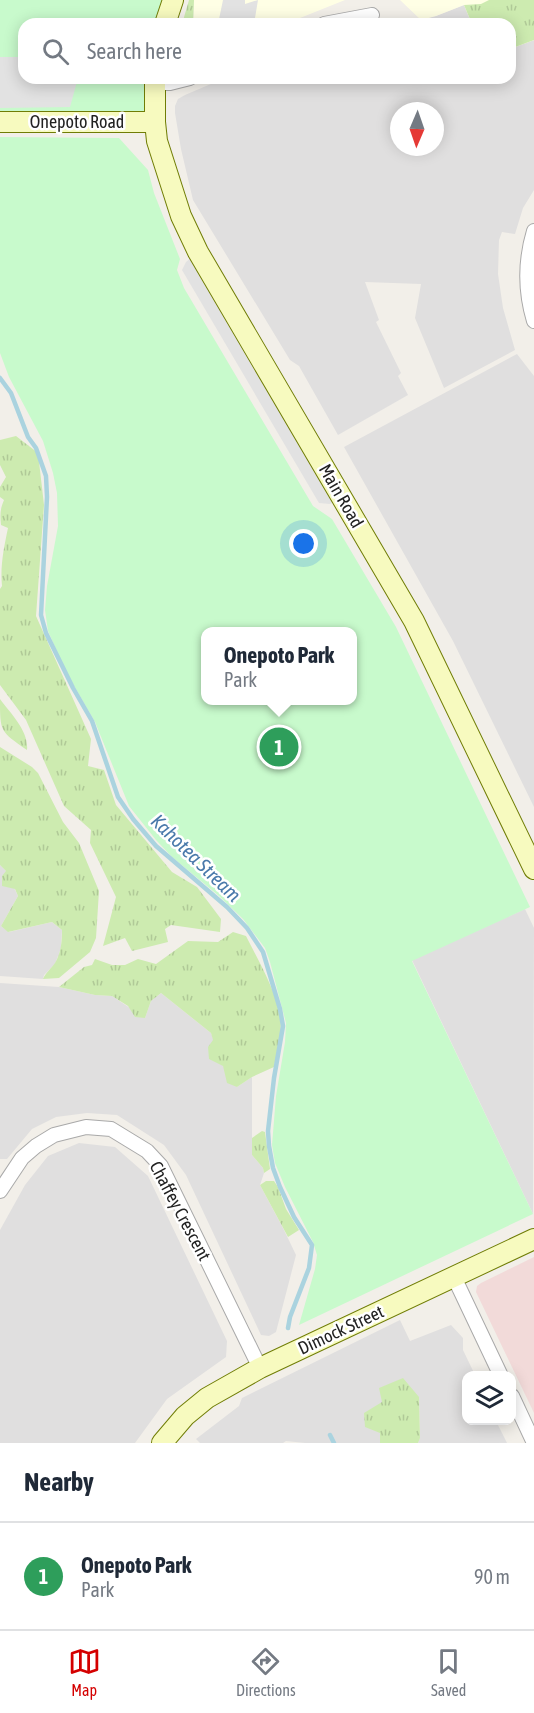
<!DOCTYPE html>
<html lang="en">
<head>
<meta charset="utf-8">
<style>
  body { margin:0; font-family:"Asap Condensed",sans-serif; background:#f6f6f7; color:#1f2937 }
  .controls { position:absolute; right:18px; bottom:18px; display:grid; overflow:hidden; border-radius:12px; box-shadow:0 3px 15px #0003 }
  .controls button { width:54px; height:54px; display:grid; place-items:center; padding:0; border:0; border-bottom:2px solid #e0e1e3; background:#fff; color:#1f2937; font:30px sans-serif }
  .compass { position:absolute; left:390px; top:102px; width:54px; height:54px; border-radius:50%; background:#fff; box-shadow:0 3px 15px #0003; rotate:182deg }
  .you { position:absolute; left:304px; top:544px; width:21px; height:21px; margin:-15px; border:4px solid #fff; border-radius:50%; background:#1a73e8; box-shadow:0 0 0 9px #1a73e833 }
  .badge { display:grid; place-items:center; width:39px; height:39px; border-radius:50%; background:#d40000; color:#fff; font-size:20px; font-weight:700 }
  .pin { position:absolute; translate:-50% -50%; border:3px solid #fff; box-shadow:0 2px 6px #0006 }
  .popup { position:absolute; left:201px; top:627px; width:156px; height:78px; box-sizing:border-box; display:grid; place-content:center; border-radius:12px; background:#fff; filter:drop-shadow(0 2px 4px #0005); font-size:20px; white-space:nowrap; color:#747a83 }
  .popup b { font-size:22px; color:#1f2937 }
  .popup::after { content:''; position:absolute; left:50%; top:100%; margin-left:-12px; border:12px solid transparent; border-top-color:#fff }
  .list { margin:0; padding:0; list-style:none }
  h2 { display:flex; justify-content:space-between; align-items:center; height:78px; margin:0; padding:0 24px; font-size:26px }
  h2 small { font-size:20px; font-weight:400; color:#747a83 }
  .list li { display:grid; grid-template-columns:39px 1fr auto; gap:18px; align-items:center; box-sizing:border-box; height:108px; padding:0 24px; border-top:2px solid #e0e1e3 }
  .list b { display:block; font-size:22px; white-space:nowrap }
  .list p { margin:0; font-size:20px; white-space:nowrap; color:#747a83 }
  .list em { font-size:20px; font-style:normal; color:#747a83 }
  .icon { flex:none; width:33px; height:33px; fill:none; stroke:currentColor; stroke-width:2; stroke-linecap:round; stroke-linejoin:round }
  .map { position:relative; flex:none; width:534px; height:1443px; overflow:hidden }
  .search { position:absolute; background:#fff; box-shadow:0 3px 15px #0003; left:18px; right:18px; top:18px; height:66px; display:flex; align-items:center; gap:15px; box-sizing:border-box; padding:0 21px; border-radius:18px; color:#747a83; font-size:22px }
  .sheet { height:186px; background:#fff }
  nav { display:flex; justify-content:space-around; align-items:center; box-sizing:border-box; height:84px; border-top:2px solid #e0e1e3; background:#fff; font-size:16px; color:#747a83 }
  nav a { display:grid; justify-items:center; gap:3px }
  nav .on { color:#d40000 }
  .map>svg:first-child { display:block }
</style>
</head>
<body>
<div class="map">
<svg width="534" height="1443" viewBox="0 0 534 1443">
  <defs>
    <pattern id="grass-tufts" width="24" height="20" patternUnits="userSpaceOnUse" patternTransform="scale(1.5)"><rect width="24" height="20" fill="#cdebb0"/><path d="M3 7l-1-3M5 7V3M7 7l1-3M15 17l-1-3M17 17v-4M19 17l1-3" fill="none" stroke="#b0c997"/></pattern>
  </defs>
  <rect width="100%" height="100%" fill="#f2efe9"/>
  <path fill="#e0dfdf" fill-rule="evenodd" d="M464,5l8,19h-69l33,-8z
    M534,40v150l-11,18 -8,26 -13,-2 -3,8 -1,34 5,34 12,42 -71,38 -29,-70 6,-34 -56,-2 14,38 -3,2 25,51 -3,3 10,19 -70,40 -39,-69 -9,-6 -97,-160 -12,-51 -6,-36v-7l3,-7 7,-4 40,-17h285v-29zM399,111h36v36h-36z
    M517,354l17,22v431l-81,-166 -109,-194z
    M0,865l6,6 12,25 -17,30 8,6 43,-10 10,8 -1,18 -6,16 -11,11 -1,4 -43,-3z
    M525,909l9,19 -1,286 -121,-254z
    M0,983l59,4 36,8 17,1 33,22 6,-17 10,-8 50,40 12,33 14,21 15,-10v78l11,13 1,5 -4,12 24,45 12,25 -20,77 -7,4 -8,-1 -75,-160 -22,-30 -47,-30 -30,-2 -31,4 -24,12 -25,30h-7z
    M79,1143l36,4 33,29 79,165 -1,16 -59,42 -32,44h-135v-213l25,-45 23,-29z
    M400,1320l10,21 41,-16 12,13v12l12,25 -9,1v44l30,1 11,22h-89l2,-6 -1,-40 -37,5 -2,41h-75l-19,-2 -3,2h-83l-4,-4 43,-33 3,-8z"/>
  <path fill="#f2dad9" d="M534,1257v156l-58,-121 1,-6 4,-3z"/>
  <path fill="#ffffe5" d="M194,0h151l-60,24h-92z
    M400,0h134v40l-24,9v-25h-38l-8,-19 -28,11 -15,4z"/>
  <path fill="url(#grass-tufts)" d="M189,0h5l-1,24h-11z
    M489,0h45v40l-24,9v-25h-38l-8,-19 17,-1z
    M16,436l22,17 6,52 -8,111 55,123 -3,27 16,4 12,35 56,67 25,15 24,32 -1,13 -49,-7 -6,4 3,13 -36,9 -7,-13 -22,8 13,-49 -26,-54 1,-13 -27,-24 -38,-86 -26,-35v-96l2,-3c-2,-20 2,-39 6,-58l-7,-3c-1,-10 -1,-16 3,-25l-4,-3v-10l6,-10 -6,-12v-25z
    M0,699c11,15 29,32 27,51 -27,-19 -27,-18 -27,-51z
    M0,747l32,20 6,6 25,49 16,21 20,48 -3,47 -6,14 -31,26 -16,1c3,-7 8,-10 12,-16 6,-10 7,-21 7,-33l-10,-8 -44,10 -7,-6 17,-30 -3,-7 -13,-3v-10l4,-5 -6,-6z
    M233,932l13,4c11,22 30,55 34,79 3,17 -3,36 -6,52l-22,10 -15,10 -10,-4 -4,-17 -14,-7 -1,-12 5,-7 -2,-7 -50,-40 -10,8 -6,17 -10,-1 -7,-11 -16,-10 -17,-1 -36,-8 25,-20 8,-2 3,-6 17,6h13l13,-6 18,5 32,-23 30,1z
    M262,1131l3,1 5,37 -6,4 -1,-5 -11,-13v-17z
    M266,1181h8l4,6 8,22 13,21 -11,7 -28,-52z
    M403,1378l16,19 1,41 -2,5h-38v-10l-15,-6 -1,-14 18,-11 -3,-14z"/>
  <path fill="#c8facc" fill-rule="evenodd" d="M0,0h173l-8,24h-141v54h131v44h-155z
    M0,137l119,1 29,32 6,23 26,66 -3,11 7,18 129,218 19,13 64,108 134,280 -118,54 121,253 -234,111 16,-56 2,-14 -4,-13 -28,-55 -10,-24 -3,-18 4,-49 9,-54 1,-19 -16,-61 -5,-14 -22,-29 -24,-23 -47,-39 -16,-17 -27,-34 -34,-84 -29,-50 -18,-41 -3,-21 2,-24 11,-60 -1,-33 -4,-20 -10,-32 -34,-64 -9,-24zM206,632h146v68h-146z"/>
  <path fill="#e2e2e2" d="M223,0h22v4l13,-4 -4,24h-36z
    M0,57h24v21h54l-8,29 -70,1z
    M198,252l144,246 -12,6 -11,-1 -137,-233 4,-8z"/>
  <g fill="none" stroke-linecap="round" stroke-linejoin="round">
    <path stroke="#aad3df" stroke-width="4.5" d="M0,378l11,15 17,44 8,11 10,28 1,21 -6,118 5,18 27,55 19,33 26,76 15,22 23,27 71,61 20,21 16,24 17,57 3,17 -9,52 -6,53 1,15 4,22 7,19 14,30 18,28 -3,23 -19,49 -2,11
      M330,1435l4,8"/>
    <g stroke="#a9a9a9" stroke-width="16">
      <path id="street" d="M324,24l48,-9
        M154,83h16l20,-5
        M534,231c-9,30 -9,60 0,90
        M0,1191l22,-33 14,-12 18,-11 32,-8 25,2 36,22 14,15 99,202
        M454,1277l47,99
        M512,1396l22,47"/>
    </g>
    <g stroke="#707d05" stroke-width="22">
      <path id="secondary" d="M165,24l8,-24
        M155,78v44l2,19 24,75 17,36 216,369 120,248
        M0,122h155
        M162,1443l23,-27 22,-18 53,-30 274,-129"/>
    </g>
    <use href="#street" stroke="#fff" stroke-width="14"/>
    <use href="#secondary" stroke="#f7fabf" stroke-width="20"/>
  </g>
  <g text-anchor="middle" stroke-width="5" stroke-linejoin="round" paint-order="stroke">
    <g font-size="18" fill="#222" stroke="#fff">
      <text x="77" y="128">Onepoto Road</text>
      <text transform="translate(341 496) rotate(60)" y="6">Main Road</text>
      <text transform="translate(180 1211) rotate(62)" y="6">Chaffey Crescent</text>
      <text transform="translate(341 1330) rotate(-25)" y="6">Dimock Street</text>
    </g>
    <g font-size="20" font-style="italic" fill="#4a7aab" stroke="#fff">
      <text transform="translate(196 858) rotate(44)" y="7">Kahotea Stream</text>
    </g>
  </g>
</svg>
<div class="controls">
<button><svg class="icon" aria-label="layers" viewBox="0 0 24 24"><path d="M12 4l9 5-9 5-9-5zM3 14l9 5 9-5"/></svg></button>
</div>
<svg class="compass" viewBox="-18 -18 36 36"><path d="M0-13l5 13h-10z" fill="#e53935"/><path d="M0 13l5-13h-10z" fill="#747a83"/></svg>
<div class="you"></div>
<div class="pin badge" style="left:279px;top:747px;background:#2e9e5b">1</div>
<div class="popup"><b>Onepoto Park</b>Park</div>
<div class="search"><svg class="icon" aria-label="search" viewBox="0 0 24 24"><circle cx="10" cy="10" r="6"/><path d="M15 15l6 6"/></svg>Search here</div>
</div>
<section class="sheet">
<h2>Nearby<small></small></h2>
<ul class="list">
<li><span class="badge" style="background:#2e9e5b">1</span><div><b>Onepoto Park</b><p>Park</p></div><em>90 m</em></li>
</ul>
</section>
<nav>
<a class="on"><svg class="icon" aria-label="map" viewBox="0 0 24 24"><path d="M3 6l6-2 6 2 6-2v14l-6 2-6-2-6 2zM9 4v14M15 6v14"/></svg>Map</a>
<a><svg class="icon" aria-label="directions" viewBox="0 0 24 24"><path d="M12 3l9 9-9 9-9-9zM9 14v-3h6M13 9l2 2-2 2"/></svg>Directions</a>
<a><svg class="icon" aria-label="saved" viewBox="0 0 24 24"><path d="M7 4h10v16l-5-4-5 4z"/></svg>Saved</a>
</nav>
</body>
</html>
